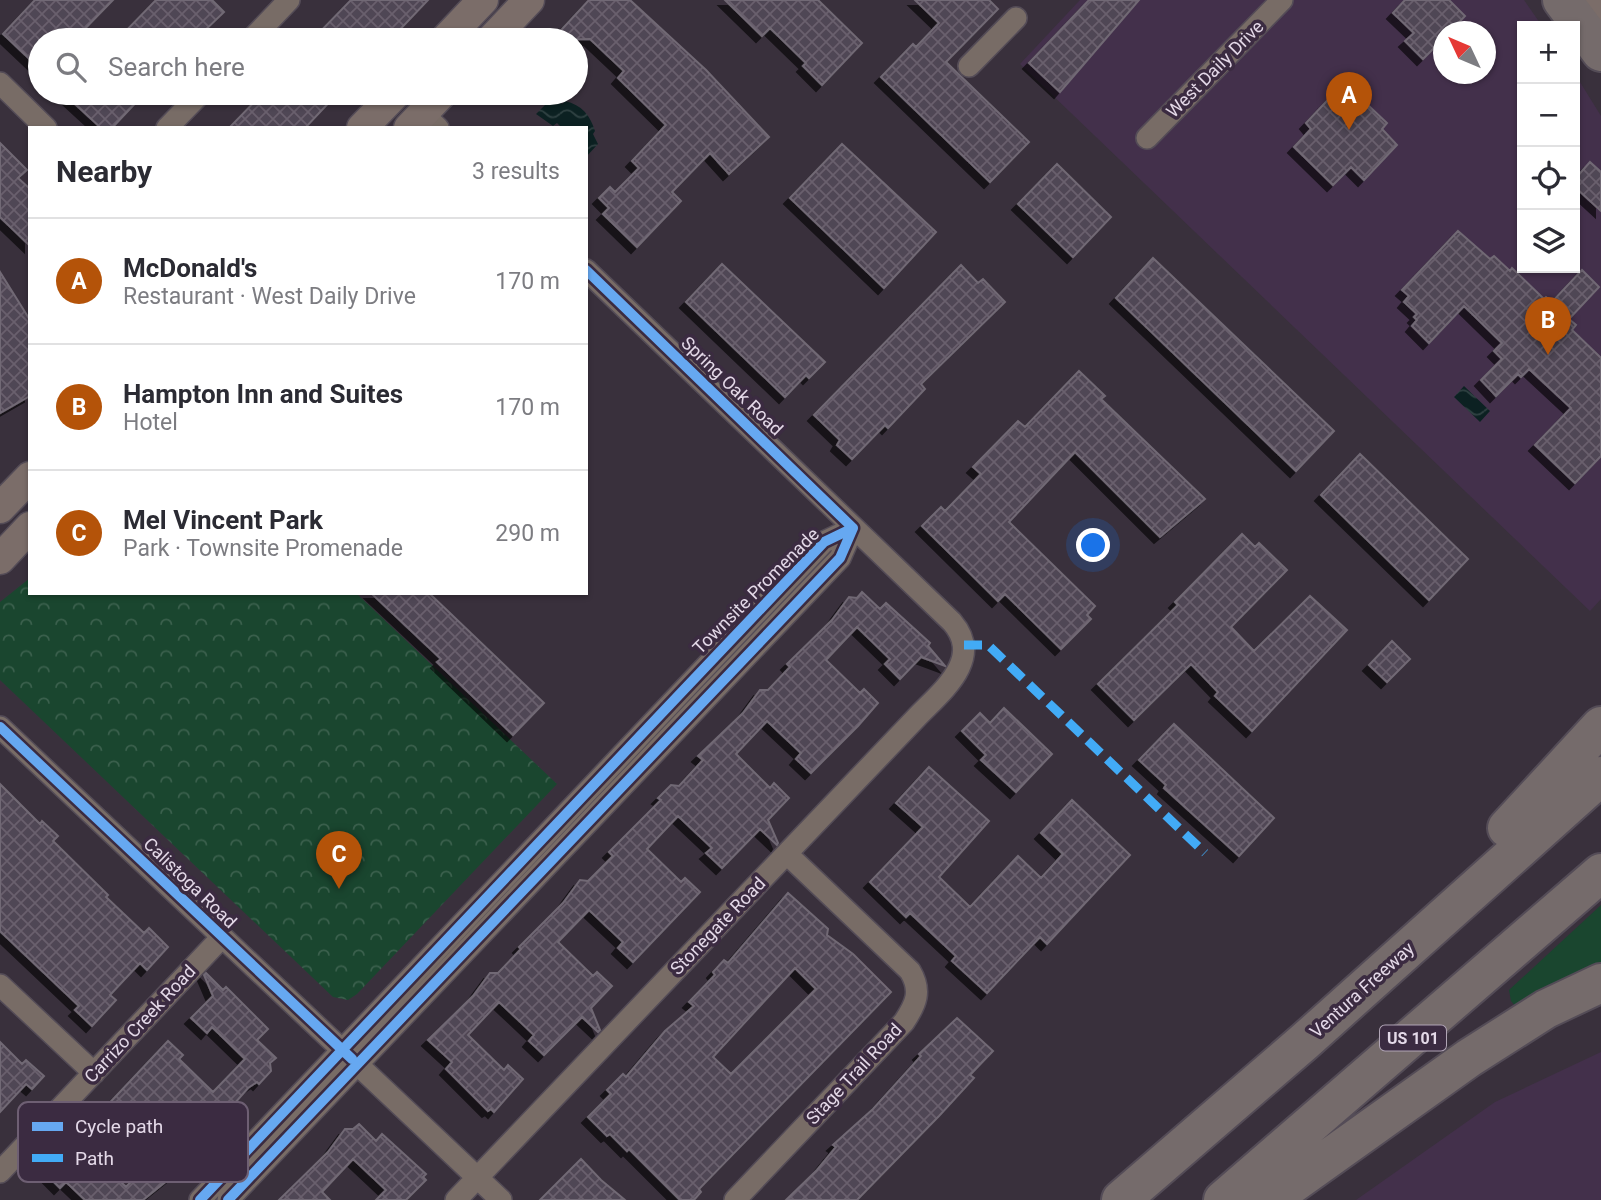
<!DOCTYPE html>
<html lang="en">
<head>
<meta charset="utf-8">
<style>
  body { margin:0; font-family:Roboto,sans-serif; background:#f7f7f7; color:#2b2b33 }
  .controls { position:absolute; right:21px; top:21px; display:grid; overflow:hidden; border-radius:0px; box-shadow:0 2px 5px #0004 }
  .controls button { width:63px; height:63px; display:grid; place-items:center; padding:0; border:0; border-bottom:2px solid #e1e1e2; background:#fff; color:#2b2b33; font:35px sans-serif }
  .compass { position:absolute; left:1433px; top:21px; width:63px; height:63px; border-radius:50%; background:#fff; box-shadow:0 2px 5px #0004; rotate:314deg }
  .you { position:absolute; left:1094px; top:546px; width:24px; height:24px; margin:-18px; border:5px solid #fff; border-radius:50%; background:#1a73e8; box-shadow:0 0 0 10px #1a73e833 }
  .badge { display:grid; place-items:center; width:46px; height:46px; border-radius:50%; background:#b45309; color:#fff; font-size:23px; font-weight:700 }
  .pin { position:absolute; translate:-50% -58px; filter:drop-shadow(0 2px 4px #0008) }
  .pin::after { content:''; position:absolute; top:37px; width:24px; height:21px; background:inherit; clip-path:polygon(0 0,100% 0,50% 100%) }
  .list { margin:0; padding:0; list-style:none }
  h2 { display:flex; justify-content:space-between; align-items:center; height:91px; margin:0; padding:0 28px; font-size:30px }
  h2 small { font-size:23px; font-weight:400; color:#7c7c81 }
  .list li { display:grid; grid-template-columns:46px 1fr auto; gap:21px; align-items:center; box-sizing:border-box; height:126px; padding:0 28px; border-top:2px solid #e1e1e2 }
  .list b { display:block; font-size:26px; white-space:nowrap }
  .list p { margin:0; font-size:23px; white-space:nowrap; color:#7c7c81 }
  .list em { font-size:23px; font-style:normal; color:#7c7c81 }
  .icon { flex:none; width:38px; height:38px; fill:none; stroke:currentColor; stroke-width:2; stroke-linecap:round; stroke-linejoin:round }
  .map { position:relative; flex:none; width:1601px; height:1200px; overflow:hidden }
  .search { position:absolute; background:#fff; box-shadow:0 2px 5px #0004; left:28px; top:28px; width:560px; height:77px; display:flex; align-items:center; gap:18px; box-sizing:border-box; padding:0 24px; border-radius:38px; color:#7c7c81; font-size:26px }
  .panel { position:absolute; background:#fff; box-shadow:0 2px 5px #0004; left:28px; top:126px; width:560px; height:469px; border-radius:0px }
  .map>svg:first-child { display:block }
</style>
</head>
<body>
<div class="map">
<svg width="1601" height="1200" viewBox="0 0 1601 1200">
  <defs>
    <pattern id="park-crowns" width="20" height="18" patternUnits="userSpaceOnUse" patternTransform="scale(1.75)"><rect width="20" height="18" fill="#1a462f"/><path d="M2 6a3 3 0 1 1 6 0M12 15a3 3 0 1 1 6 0" fill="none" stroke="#3b604d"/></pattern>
    <pattern id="water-waves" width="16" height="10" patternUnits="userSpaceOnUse" patternTransform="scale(1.75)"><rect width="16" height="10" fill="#0c2122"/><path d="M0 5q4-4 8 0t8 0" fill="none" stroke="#2f4142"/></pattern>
    <pattern id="building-cross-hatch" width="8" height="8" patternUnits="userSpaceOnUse" patternTransform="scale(1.75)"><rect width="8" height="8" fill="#504654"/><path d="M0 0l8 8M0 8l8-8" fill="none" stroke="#69606d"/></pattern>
    <filter id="shadow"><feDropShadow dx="-6" dy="6" stdDeviation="0" flood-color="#0009"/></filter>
  </defs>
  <rect width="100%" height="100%" fill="#39303c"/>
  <path fill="#43304b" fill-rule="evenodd" d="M1080,0h444l18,26h-20v242h53v-194l26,42v483l-11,12 -570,-547zM1444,32h42v42h-42z
    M1601,1052v148h-245l139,-98z"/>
  <path fill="#1a462f" d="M1601,905v62l-85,40 -5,-6 -2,-11z"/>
  <path fill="url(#park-crowns)" d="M30,578v15h326l201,191 -200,210 -9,6 -15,-3 -333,-317v-78z"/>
  <path fill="url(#water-waves)" d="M551,99l3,4 3,-3 5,4 3,-3c17,4 25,14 30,30l-2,3 5,10 -12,13v-29h-24l-5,-5 -4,3 -17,-12z
    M1464,386l26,25 -10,11 -26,-25z"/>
  <path fill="url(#building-cross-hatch)" stroke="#716974" stroke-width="2" fill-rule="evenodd" filter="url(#shadow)" d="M35,0h78l-39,40h-34v29l-37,-35z
    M156,0h56l12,12 -29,28h-78z
    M351,0h77l-38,40h-78z
    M589,0h41l76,70 63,67 -40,37 -19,-21 -38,39 9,9 -44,46 -34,-33 6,-6 -10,-10 11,-11 5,5 24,-24 -7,-7 34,-36 -48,-47 6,-7 -34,-32 -38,1z
    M725,0h93l44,43 -40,42 -19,-19 3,-3 -36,-35 -8,8z
    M915,0h74l9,9 -52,53 83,80 -39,40 -109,-105 32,-33 3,3 23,-24z
    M1089,0h50l-79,92 -31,-29z
    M1405,0h44l16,16 -15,16h-6v6l-21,21 -18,-18 9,-8 -21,-20z
    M1339,88l7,7 5,-6 36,34 -5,6 15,16 -33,35 -13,-13 -18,18 -39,-38 17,-18 -5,-6z
    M63,93h82l-33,35h-11z
    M263,93h75l-33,35h-76z
    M0,143l27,27 -9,8 12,11v57l-30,-29z
    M842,144l94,88 -52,56 -94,-90z
    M1590,162l11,10v39l-26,-24v-8z
    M1057,164l54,53 -38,40 -55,-53z
    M1458,231l32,28 4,-3 16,15 2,-3 32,31 2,-2 6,5 30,-32 17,17 -30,32 7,6 -4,5 29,28v98l-26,27 -40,-38 36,-37 -42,-39 -8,8 -3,-3 -22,22 -15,-16 21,-21 -8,-8 8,-8 -38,-37 -35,37 -17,-17 5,-6 -3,-3 3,-3 -13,-12 5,-6 -7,-6z
    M1153,258l181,173 -38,40 -180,-173z
    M722,264l103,98 -16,16 -3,-3 -21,22 -99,-95z
    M961,265l17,18 5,-4 22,23 -84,82 4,5 -37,39 -3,-3 -33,34 -15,-14 3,-5 -26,-25z
    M0,272l30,48v76l-30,17z
    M1079,371l26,25 -4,3 104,100 -45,38 -85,-85 -66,70 86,84 -8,9 4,4 -30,30 -56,-55 -7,7 -76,-75 19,-19 4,4 36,-37 -8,-7 45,-46 7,6z
    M1360,454l108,105 -39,41 -108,-105z
    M1242,534l13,13 4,-4 28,27 -56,57 23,24 56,-55 37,34 -95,101 -37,-35 3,-4 -27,-28 -57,56 -36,-36 80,-79 -3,-3z
    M862,592l18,17 6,-6 44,40 -2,3 17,20 -24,-9 -21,22 -15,-15 5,-5 -33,-32 -31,33 34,33 4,-4 14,14 -20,23 -47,47 -15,-14 5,-6 -34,-32 -31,33 34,34 4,-5 15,15 -21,22 10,23 -1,2 -17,-16 -38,39 -16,-15 6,-5 -34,-32 -31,33 34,33 4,-4 15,14 -67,70 -15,-14 5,-6 -34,-32 -31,32 35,34 4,-4 15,14 -21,22 9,22 -2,2 -16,-15 -38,38 -15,-14 5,-6 -35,-33 -31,33 36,35 4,-5 15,14 -29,33 -3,-3 -3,2 -42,-42 6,-7 -24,-22 45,-44 17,-23h8l23,-24 -2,-2 44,-44 17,-23 8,1 25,-25 -4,-4 52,-52 -3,-2 13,-13 8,1 24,-26 -5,-4 45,-43 17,-23h8l22,-23 -3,-3 45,-44 17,-23 8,1z
    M371,593h58l115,110 -31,32 -76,-73 4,-3z
    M1392,641l18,18 -23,23 -18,-17z
    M1004,708l48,46 -36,38 -35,-32 5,-5 -24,-24 18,-18 10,10z
    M1174,724l100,94 -35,38 -75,-68 2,-3 -27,-25z
    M929,767l60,54 -50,56 31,30 48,-51 23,22 22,-24 -22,-21 31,-33 58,55 -83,89 -7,-7 -53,56 -35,-32 4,-5 -46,-43 -4,4 -36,-35 53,-55 -27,-24z
    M0,784l40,40 2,-3 16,15 -5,5 55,54 -2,2 38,36 5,-5 19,19 -21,23 -7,-7 -30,32 6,5 -24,26 -17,-16 4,-4 -79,-75z
    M788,893l40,36 -1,6 26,19 38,38 -192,197 2,3 -7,8h-14l-51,-51 -2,2 -17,-17 -3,2 -19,-19 23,-23 -4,-4 16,-16 3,3 39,-46 29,-25 -5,-4 26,-27 -2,-3 11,-12 4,3zM795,968l21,21 -85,85 -18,-17z
    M206,973l17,17 3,-3 42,42 -11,11 19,18 -6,5 1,8 -12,13 -2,-2 -9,6 -41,47 -21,-20 -23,23 20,19 -5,6 1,8 -36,29h-58l-19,-18 -6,6 -15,-15 22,-22 -9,-21 2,-3 17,17 3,-3 46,46 31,-33 -35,-33 -5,5 -16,-14 67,-71 15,14 -4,4 34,33 32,-33 -33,-32 -5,6 -16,-15 22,-22 -9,-21z
    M957,1018l36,33 -23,24 4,3 -35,38 -82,84h-71l31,-30 19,-23 -3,-2 40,-36 48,-53 -2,-2z
    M0,1042l22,22 4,-4 18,16 -12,13 -6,-5 -26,28z
    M359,1124l17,17 6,-7 44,40 -3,3 3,3 -20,20h-30l10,-10 -33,-31 -31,33 8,8h-51l49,-48 17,-23h8z
    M581,1159l20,21 24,20h-85z"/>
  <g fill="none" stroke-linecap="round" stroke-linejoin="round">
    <g stroke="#544c57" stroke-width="24">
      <path id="street" d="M251,40l38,-40
        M969,66l47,-48
        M0,83l46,45
        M422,113l16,15
        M167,128l34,-35
        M1147,138l135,-138
        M0,727l501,473
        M0,985l94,88
        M0,1172l222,-235
        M200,1200l624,-658 29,-14
        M228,1200l612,-642 13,-30
        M456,1200l461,-483c25,-26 67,-58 35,-95l-366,-352
        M735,1200l169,-178c12,-18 18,-31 6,-51l-123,-117"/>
    </g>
    <g stroke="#544c57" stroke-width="33">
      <path id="secondary" d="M1584,0l17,16
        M445,40l38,-40
        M491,40l38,-40
        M362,128l34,-35
        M409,128l33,-35
        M0,508l30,-31
        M0,559l30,-32"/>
    </g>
    <g stroke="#544c57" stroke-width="42">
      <path id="highway" d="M1562,0l39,52
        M1507,828l94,-102
        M1121,1200l183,-158 297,-266
        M1223,1200l378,-327
        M1270,1200l199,-142 77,-49 55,-26"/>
    </g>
    <use href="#street" stroke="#786c66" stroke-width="21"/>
    <use href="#secondary" stroke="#7b6d69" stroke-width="30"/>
    <use href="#highway" stroke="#756b6b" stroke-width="38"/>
    <path stroke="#42abf6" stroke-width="9" stroke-dasharray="18 9" stroke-linecap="butt" d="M964,645h24l217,208"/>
    <g stroke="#3b2b41" stroke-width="15">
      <path id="cycleway" d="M586,270l267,258
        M0,727l352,332
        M200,1200l624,-658 29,-14
        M228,1200l612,-642 13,-30"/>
    </g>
    <use href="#cycleway" stroke="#66a8f1" stroke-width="10"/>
  </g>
  <g text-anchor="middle" stroke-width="7" stroke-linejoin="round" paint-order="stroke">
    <rect fill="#3b2b41" stroke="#b1a5b6" stroke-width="2" x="1380" y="1025.5" width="66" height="25" rx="5"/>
    <g font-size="16" font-weight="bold" fill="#e4d9e8">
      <text x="1413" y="1044">US 101</text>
    </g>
    <g font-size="18" fill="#e4d9e8" stroke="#3b2b41">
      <text transform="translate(1215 69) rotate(-45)" y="6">West Daily Drive</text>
      <text transform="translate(732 386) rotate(44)" y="6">Spring Oak Road</text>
      <text transform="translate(756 591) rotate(-45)" y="6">Townsite Promenade</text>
      <text transform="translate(190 883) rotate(44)" y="6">Calistoga Road</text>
      <text transform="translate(718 926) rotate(-46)" y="6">Stonegate Road</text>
      <text transform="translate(1362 990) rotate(-42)" y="6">Ventura Freeway</text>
      <text transform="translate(140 1024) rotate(-47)" y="6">Carrizo Creek Road</text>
      <text transform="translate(854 1074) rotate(-47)" y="6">Stage Trail Road</text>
    </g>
  </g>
  <rect x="18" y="1102" width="230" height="80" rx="10" fill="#3b2b41" stroke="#6e5f73" stroke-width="2"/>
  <rect x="32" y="1122" width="31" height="9" fill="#66a8f1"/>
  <rect x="32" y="1154" width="31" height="8" fill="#42abf6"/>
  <g font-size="19" fill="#e4d9e8">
    <text x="75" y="1133">Cycle path</text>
    <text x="75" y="1165">Path</text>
  </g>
</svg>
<div class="controls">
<button>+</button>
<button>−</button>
<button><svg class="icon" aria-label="locate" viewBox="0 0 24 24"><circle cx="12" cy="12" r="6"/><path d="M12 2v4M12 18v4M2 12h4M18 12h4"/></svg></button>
<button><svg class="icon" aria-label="layers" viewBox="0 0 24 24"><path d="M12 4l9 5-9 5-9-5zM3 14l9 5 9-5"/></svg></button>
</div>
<svg class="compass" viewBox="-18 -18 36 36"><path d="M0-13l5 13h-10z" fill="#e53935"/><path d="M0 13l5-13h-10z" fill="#7c7c81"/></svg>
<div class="you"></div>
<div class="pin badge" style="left:1349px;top:130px">A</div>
<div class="pin badge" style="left:1548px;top:355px">B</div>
<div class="pin badge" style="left:339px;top:889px">C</div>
<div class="search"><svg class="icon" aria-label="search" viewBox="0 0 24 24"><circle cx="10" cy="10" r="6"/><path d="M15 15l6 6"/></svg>Search here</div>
<section class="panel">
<h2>Nearby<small>3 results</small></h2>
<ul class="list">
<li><span class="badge">A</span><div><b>McDonald's</b><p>Restaurant · West Daily Drive</p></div><em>170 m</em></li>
<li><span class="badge">B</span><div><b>Hampton Inn and Suites</b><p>Hotel</p></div><em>170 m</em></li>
<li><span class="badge">C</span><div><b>Mel Vincent Park</b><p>Park · Townsite Promenade</p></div><em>290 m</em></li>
</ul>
</section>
</div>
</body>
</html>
